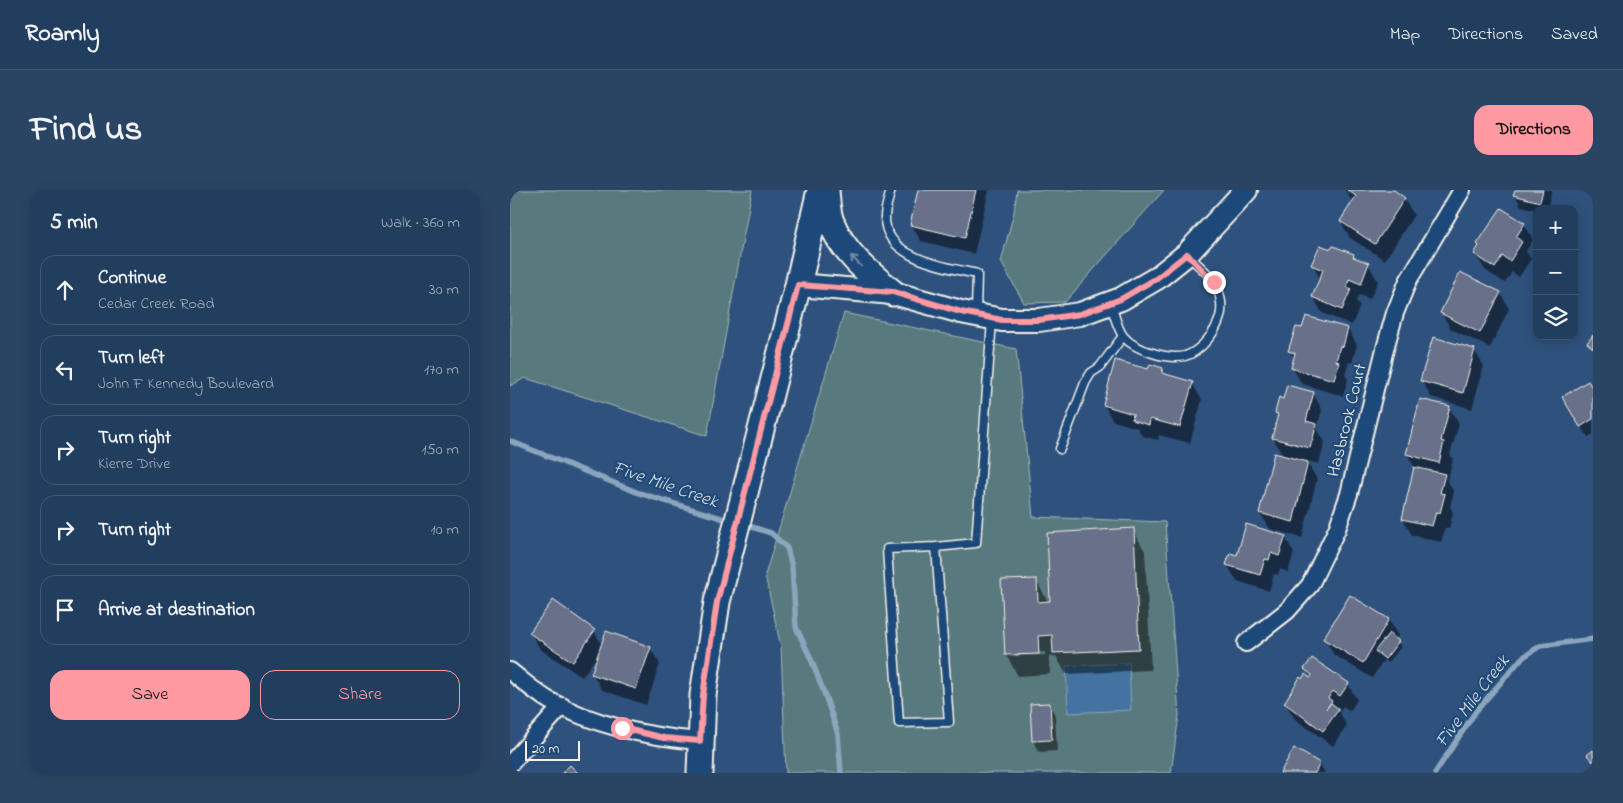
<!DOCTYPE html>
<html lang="en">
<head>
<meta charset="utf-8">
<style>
  body { margin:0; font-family:"Indie Flower",sans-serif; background:#2a4564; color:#f1f3f6 }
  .controls { position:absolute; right:15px; top:15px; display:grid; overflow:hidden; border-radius:10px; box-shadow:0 2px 12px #0003 }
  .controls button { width:45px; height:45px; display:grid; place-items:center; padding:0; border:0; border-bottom:1px solid #3f5773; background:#223e5e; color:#f1f3f6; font:25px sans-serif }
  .scale { position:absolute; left:15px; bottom:12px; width:55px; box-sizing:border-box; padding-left:5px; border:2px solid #f4f1e8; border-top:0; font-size:14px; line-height:18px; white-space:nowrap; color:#f4f1e8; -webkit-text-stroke:4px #1f4a7a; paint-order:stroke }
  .stop { position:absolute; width:15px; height:15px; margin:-11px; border:4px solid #ff9aa2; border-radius:50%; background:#fff }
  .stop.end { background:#ff9aa2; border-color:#fff; box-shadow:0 1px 5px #0008 }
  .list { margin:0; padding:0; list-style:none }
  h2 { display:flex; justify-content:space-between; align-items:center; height:65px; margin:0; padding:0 20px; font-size:21px }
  h2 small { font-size:16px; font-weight:400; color:#a2aebc }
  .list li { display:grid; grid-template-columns:32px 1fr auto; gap:15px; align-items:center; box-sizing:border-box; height:70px; margin:0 10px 10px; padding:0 10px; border:1px solid #3f5773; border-radius:15px }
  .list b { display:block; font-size:19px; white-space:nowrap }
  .list p { margin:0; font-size:16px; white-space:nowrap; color:#a2aebc }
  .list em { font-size:16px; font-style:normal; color:#a2aebc }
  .actions { display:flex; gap:10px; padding:15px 20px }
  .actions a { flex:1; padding:11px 0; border:1px solid #ff9aa2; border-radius:15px; text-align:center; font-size:18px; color:#ff9aa2 }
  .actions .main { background:#ff9aa2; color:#111 }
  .icon { flex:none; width:28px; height:28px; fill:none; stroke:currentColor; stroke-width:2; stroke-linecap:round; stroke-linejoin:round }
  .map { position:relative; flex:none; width:1083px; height:583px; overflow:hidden; border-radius:15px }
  header { display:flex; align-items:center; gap:30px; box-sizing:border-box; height:70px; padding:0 25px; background:#223e5e; border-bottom:1px solid #3f5773 }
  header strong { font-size:24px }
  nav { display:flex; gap:28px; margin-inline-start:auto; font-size:18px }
  .intro { display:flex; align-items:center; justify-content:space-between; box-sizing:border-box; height:120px; padding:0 30px }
  h1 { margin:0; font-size:35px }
  .button { padding:12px 22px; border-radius:15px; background:#ff9aa2; color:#111; font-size:18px; font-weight:700 }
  main { display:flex; gap:30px; padding:0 30px }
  aside { flex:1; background:#223e5e; border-radius:15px; box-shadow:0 2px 12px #0003 }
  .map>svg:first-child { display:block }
</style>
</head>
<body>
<header>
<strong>Roamly</strong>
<nav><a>Map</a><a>Directions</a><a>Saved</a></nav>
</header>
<div class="intro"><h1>Find us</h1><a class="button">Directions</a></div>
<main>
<aside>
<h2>5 min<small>Walk · 360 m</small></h2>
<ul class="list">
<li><svg class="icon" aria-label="ahead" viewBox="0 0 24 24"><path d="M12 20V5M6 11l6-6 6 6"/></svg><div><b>Continue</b><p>Cedar Creek Road</p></div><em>30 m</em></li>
<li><svg class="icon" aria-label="left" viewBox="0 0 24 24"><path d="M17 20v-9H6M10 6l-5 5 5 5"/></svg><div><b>Turn left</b><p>John F Kennedy Boulevard</p></div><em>170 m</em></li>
<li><svg class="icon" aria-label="right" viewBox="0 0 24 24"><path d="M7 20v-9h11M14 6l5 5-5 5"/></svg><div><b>Turn right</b><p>Kierre Drive</p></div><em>150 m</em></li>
<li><svg class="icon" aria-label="right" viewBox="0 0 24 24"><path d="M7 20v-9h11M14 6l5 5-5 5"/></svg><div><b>Turn right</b></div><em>10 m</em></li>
<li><svg class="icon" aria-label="arrive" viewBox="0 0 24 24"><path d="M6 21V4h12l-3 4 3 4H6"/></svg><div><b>Arrive at destination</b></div></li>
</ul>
<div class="actions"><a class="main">Save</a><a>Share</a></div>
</aside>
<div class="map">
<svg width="1083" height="583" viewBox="0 0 1083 583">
  <rect width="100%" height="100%" fill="#2e527d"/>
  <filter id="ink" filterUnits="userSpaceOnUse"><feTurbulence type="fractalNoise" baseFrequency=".02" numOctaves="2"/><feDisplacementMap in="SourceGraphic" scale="10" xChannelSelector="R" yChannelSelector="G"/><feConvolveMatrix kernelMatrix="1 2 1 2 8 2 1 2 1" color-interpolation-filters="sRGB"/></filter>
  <g filter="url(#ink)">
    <path fill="#597a7f" stroke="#a6b6b4" d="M0,0h242l-45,246 -182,-58 -15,8z
      M507,0h147l-99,112 -41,1 -23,-41 13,-50z
      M334,123l172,36 17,168 132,5 14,193 -8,58h-385l-5,-126 -16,-72z"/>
    <path fill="#4573a1" stroke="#8ba5bd" d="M619,473l2,47 -63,3 -2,-47z"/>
    <path fill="#0007" fill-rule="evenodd" d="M409,0h70l-15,64 -53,-13 -10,-16z
      M835,0h46l13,9 10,16 -29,45 -35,-22 -9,-16 12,-19z
      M1006,0h36l-5,19h-10v1l-16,-4 -6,-11z
      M1014,34l9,16 -7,11 5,8 -12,18 -7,-5 -7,11 -20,-13 -10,-16z
      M843,65l2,4 13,5 10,17 -8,18 -11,-4 -3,6 4,5 -8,19 -30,-12 -9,-16 7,-18 -7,-14z
      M990,102l9,17 -19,39 -39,-19 -10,-16z
      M838,139l9,16 -5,18 -3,-1 -4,13 3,4 -5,17 -41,-12 -10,-17 3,-7 -5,-9 13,-21z
      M964,160l10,16 -12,43 -41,-12 -9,-16z
      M653,179l3,6 26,8 10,17 -12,43 -31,-8 -1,5 -16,-4 -4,-8 -25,-7 -9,-16 45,-34z
      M1077,192l6,10v42l-5,3 -18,-29z
      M803,203l9,17 -5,18 8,14 -6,22 -13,-3 11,18 -15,59 -32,-9 -10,-16 24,-56 -11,-19 6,-21 -3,-5 8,-12z
      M939,217l10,17 -9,31 3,4 -5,20 -2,-1 8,14 -4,14 3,6 -4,17 -4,-1 -4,14 -29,-7 -9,-16 12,-51 -8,-14z
      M623,340l12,21 6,119 -85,4 -10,-18 -7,1 1,17 -32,2 -12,-21 30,-75 12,22h3zM535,462v3l-30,1v-2z
      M775,347l9,16 -6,19 -8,-3 -2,6 -4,-1 -5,17 -32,-10 -10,-16 11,-8z
      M879,430l9,16 -2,4 5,7 -13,16 -4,-3 -12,18 -38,-23 -9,-16z
      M84,441l8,14 48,3 10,16 -14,41 -44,-15 -10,-17 6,-18 -16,22 -42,-28 -9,-16z
      M796,479l42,15 9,16 -7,11 -7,-5 -4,6 8,14 -14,20 -38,-27 -10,-16 28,-22z
      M539,514l6,11 2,36 -18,1 -6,-11z
      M810,574l5,9h-44z"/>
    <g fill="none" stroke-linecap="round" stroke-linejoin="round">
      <path stroke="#8ba5bd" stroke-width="5.5" d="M0,251l129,52 92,28
        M232,334l29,9 16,15 5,19 4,60 15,32 15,39 12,36 3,39
        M925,583l41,-62 46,-53 18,-12 53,-7"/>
    </g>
    <path fill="#687189" stroke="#f4f1e8" d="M408,0h58l-11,48 -55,-13z
      M837,0h47l11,8 -30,46 -35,-23 16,-25z
      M1005,0h28l-3,12 -27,-7z
      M991,18l24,15 -9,14 6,5 -12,19 -8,-5 -7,12 -21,-14 5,-8 -2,-2z
      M810,55l11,4 2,-3 21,8 -1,3 16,6 -8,21 -12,-5 -2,8 4,2 -9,21 -30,-13 11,-27 -12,-5z
      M950,82l41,20 -21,41 -40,-20z
      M796,126l42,12 -5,19 -3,-1 -4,15 3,1 -5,18 -43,-12 4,-15 -7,-2 8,-24 6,1z
      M1083,145v13l-6,-5z
      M923,147l42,12 -12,44 -43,-12z
      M605,170l33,9 2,-5 13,4 -1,5 31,9 -13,45 -30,-8 -1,6 -17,-5 1,-6 -30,-9z
      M1078,191l5,8v30l-13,8 -18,-30z
      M777,195l27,7 -8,29 11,3 -7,24 -38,-10 6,-24 -3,-1 4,-16 4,2z
      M910,209l30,7 -9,35 3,1 -5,21 -33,-9z
      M764,263l34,9 -15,60 -34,-9z
      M904,277l31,7 -5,19 5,1 -5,19 -4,-1 -4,14 -30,-7z
      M736,334l40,12 -7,20 -8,-3 -2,7 -4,-1 -5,16 -34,-10 4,-12 7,2z
      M624,338l5,121 -86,4 -1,-18 -14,1 1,18 -34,1 -4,-75 36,-1 1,23 12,-1 -3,-68z
      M840,405l39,24 -26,44 -40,-24z
      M43,410l42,30 -22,32 -44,-29z
      M96,441l45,16 -15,42 -45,-15z
      M879,443l10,8 -14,18 -10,-8z
      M802,468l37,25 -9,13 -7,-5 -5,7 4,3 -6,8 5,-6 8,6 -16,22 -39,-28 16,-26 2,2 3,-5 5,4 2,-3 -8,-6z
      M540,513l2,37 -20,1 -2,-37z
      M784,558l26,15 -5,10h-35z
      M1083,560v12l-6,-7z
      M60,575l8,8h-16z"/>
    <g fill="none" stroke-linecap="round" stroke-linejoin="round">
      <g stroke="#f4f1e8" stroke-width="11">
        <path id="lane" d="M381,0c-2,8 -6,18 -6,27 -1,42 61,50 92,57l-1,38
          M601,115c3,8 7,26 13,32 11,13 44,23 61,19 15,-4 31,-24 35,-39 3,-11 0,-24 -5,-34 -6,-10 -19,-19 -27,-28
          M550,259l25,-66 6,-10 9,-6 23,-31
          M426,357l-49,2 12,174 50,-1 -13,-175 40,-4 16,-223"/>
      </g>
      <g stroke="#f4f1e8" stroke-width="20">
        <path id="street" d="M736,453l41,-32 23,-26 27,-56 12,-35 37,-149 9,-32 13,-32 54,-91
          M0,481c13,10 26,22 40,30 46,25 99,36 150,40
          M0,574l52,-58"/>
      </g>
      <g stroke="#f4f1e8" stroke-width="26">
        <path id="secondary" d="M288,95l95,8 68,19 41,8h37l41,-6 41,-15 36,-21 30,-24 59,-64"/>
      </g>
      <g stroke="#f4f1e8" stroke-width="29">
        <path id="primary" d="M316,0c1,11 1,24 6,34 12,30 37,49 61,69
          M190,583l3,-78 14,-93 81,-317 22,-95"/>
      </g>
      <use href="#lane" stroke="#1f4a7a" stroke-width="8"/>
      <use href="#street" stroke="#1f4a7a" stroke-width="16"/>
      <use href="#secondary" stroke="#1f4a7a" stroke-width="22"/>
      <use href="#primary" stroke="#1f4a7a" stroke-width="25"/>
    </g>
    <defs><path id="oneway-shaft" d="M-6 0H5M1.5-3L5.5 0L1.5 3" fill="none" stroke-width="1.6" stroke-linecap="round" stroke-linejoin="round" transform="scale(1.25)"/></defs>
    <use stroke="#748da6" href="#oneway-shaft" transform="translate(346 71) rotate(-134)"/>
  </g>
  <g fill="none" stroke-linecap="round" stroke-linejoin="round" filter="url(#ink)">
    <path stroke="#ff9aa2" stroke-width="6" d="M112,538l42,10 36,3 3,-46 14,-93 81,-317 95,7 68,20 41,8h37l41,-6 41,-15 36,-21 30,-24 27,28"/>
  </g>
  <g text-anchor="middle" stroke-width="4.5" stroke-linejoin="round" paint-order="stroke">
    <g font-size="18" fill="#f4f1e8" stroke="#1f4a7a">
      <text transform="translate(836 230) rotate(-76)" y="6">Hasbrook Court</text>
    </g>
    <g font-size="19" font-style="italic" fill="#dadedd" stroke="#1f4a7a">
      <text transform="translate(156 293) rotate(19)" y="7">Five Mile Creek</text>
      <text transform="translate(961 510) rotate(-53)" y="7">Five Mile Creek</text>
    </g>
  </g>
</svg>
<div class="controls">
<button>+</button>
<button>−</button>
<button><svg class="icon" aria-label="layers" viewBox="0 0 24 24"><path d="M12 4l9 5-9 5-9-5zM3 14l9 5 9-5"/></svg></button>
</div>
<div class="scale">20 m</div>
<div class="stop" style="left:112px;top:538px"></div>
<div class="stop end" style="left:704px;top:92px"></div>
</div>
</main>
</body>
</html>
